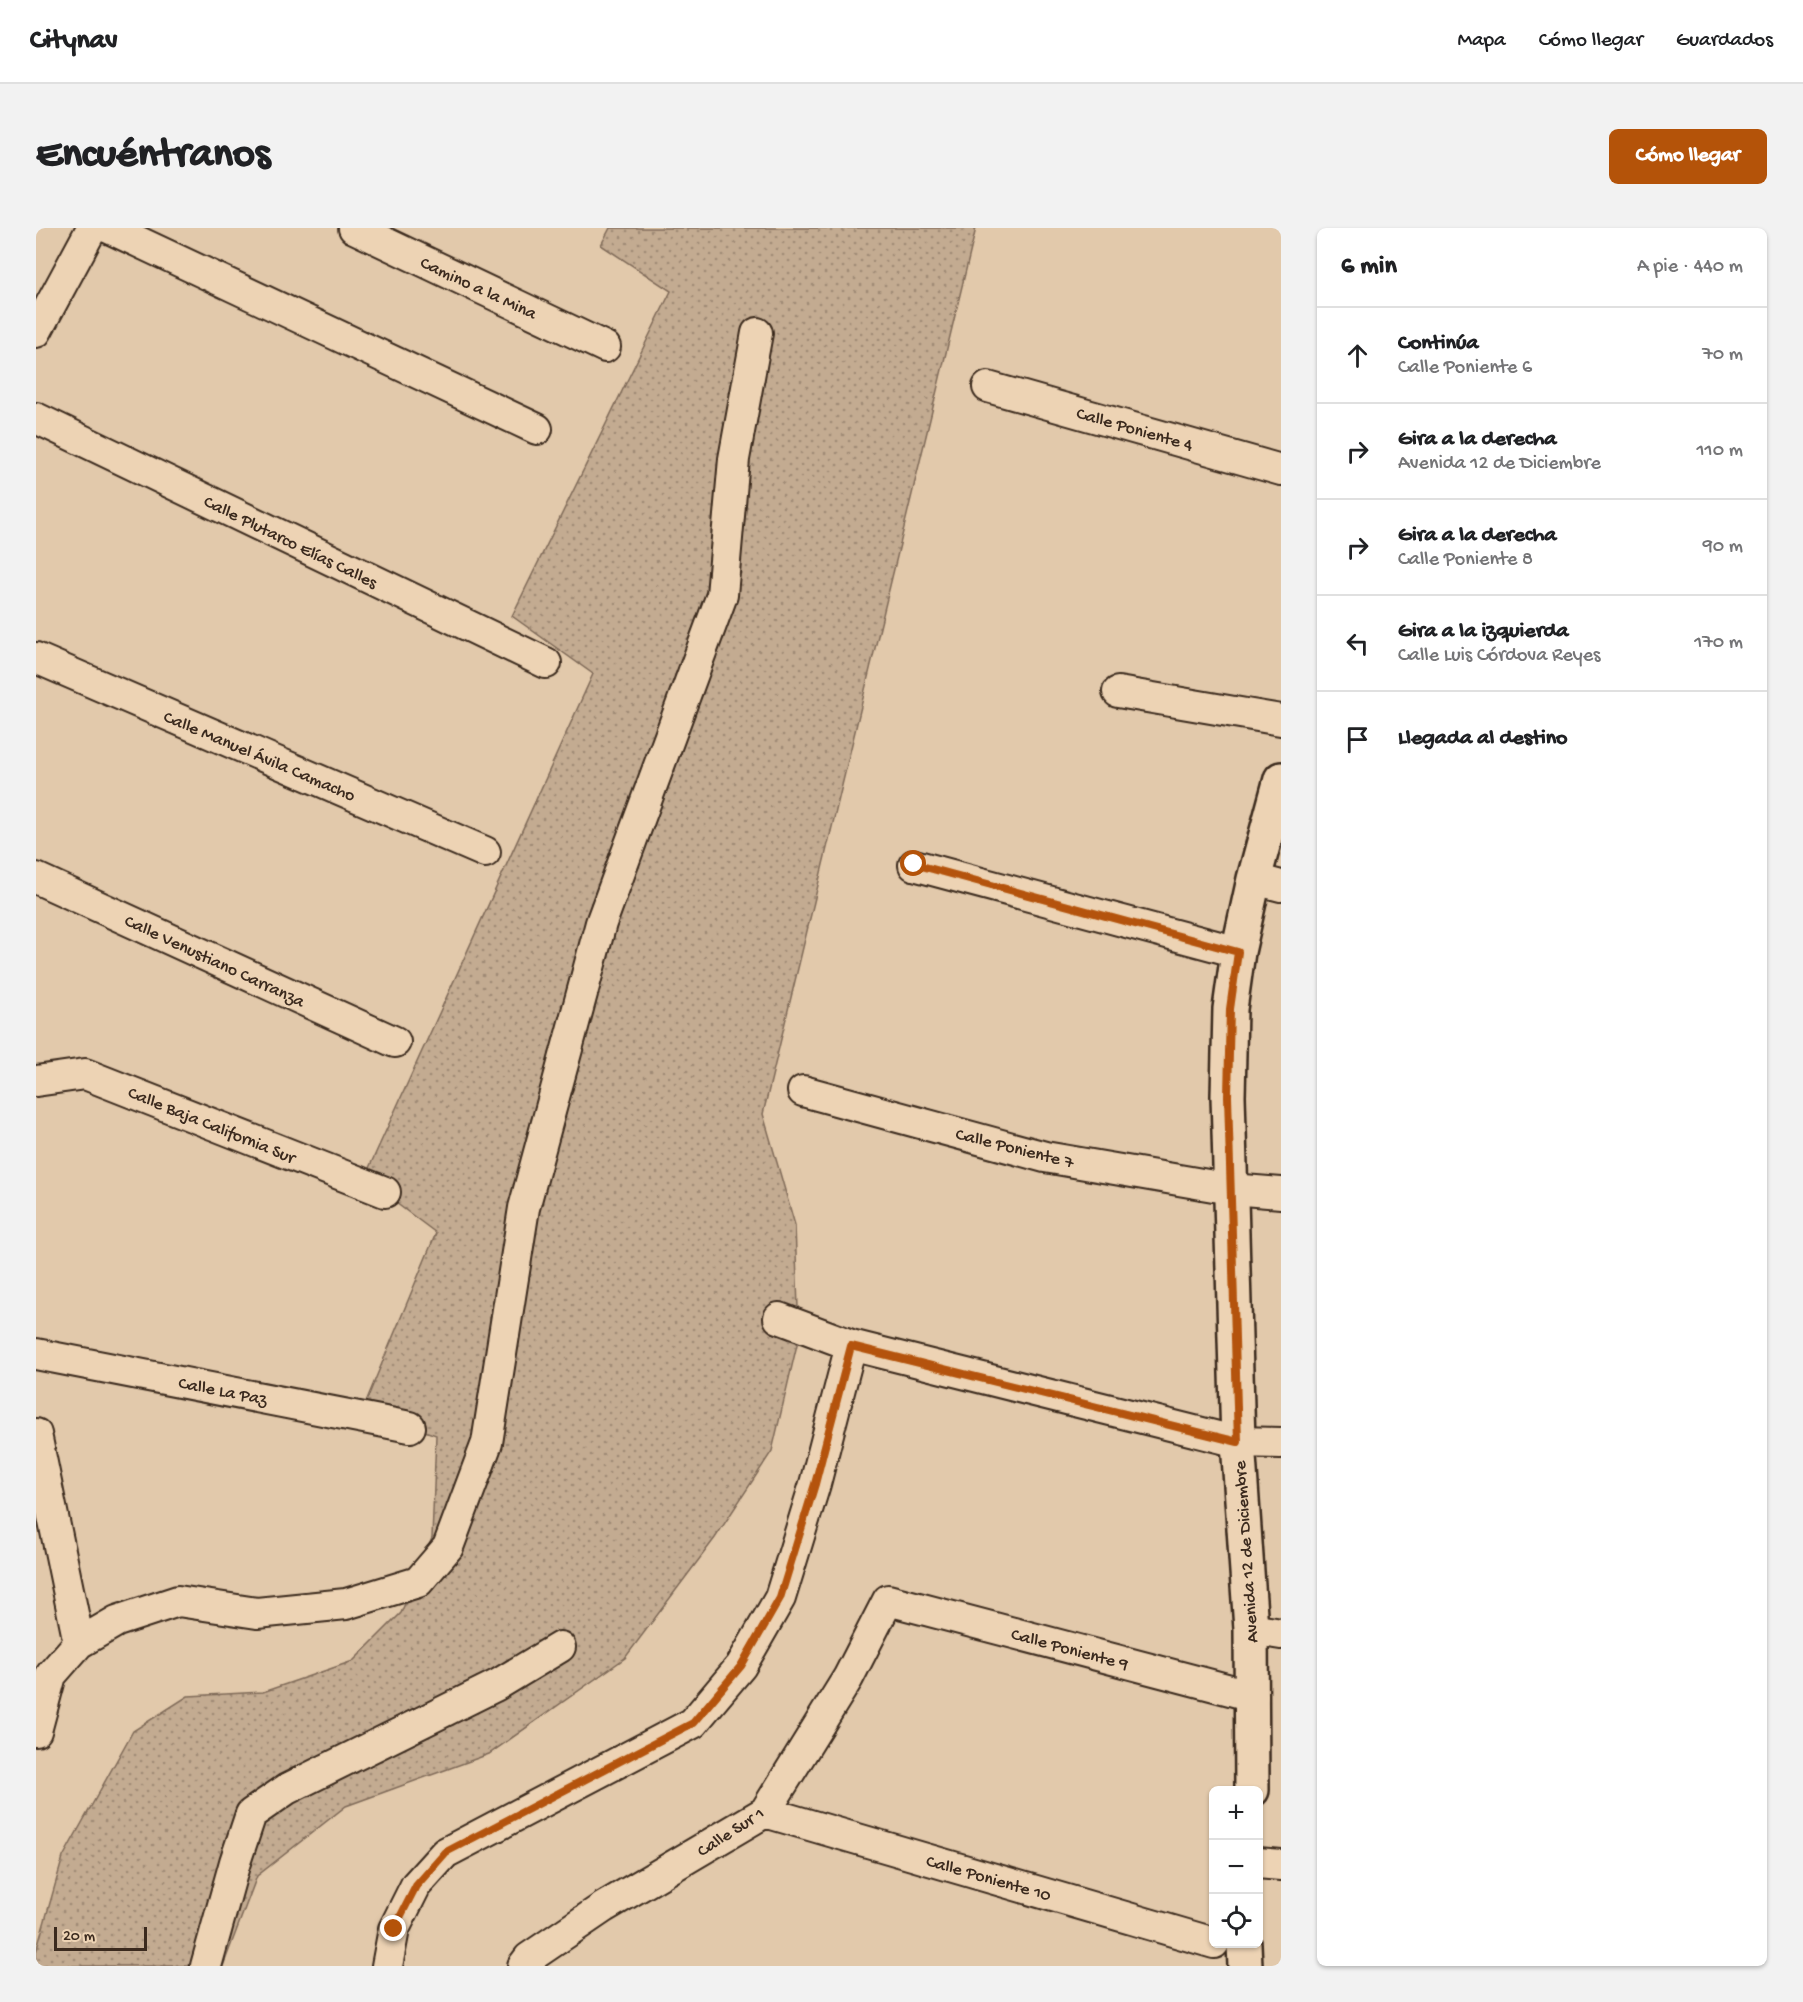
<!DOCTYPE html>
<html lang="es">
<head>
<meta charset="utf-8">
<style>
  body { margin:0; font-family:"Gochi Hand",sans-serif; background:#f2f2f2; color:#202124 }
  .controls { position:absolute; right:18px; bottom:18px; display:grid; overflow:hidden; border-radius:9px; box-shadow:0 2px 4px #0004 }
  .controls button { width:54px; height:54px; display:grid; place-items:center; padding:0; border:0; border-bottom:2px solid #e0e0e0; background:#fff; color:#202124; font:30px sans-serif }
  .scale { position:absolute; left:18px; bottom:15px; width:93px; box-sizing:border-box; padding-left:6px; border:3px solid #3b2a1e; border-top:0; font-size:16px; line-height:21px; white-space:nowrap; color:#3b2a1e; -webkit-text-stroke:4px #edd3b4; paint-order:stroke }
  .stop { position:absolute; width:18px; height:18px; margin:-14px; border:4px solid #b45309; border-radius:50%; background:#fff }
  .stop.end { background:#b45309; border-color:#fff; box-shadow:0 2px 6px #0008 }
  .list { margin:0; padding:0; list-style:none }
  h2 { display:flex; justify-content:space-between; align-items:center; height:78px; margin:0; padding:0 24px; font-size:26px }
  h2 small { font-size:20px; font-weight:400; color:#757577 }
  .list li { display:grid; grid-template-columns:39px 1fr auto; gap:18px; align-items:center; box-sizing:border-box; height:96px; padding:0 24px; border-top:2px solid #e0e0e0 }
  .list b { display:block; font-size:22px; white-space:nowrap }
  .list p { margin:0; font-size:20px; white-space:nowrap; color:#757577 }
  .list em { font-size:20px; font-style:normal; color:#757577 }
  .icon { flex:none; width:33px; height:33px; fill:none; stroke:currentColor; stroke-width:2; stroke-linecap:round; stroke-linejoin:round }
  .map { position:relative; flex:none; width:1245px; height:1738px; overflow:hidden; border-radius:9px }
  header { display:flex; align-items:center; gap:36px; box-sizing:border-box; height:84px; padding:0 30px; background:#fff; border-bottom:2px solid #e0e0e0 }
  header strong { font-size:28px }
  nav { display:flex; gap:33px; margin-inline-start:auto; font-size:21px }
  .intro { display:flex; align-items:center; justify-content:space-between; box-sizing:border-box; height:144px; padding:0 36px }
  h1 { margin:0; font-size:42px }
  .button { padding:15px 27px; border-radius:9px; background:#b45309; color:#fff; font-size:21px; font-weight:700 }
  main { display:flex; gap:36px; padding:0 36px }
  aside { flex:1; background:#fff; border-radius:9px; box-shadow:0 2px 4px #0004 }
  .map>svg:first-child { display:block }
</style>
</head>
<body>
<header>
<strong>Citynav</strong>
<nav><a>Mapa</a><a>Cómo llegar</a><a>Guardados</a></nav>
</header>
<div class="intro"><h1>Encuéntranos</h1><a class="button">Cómo llegar</a></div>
<main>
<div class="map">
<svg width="1245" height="1738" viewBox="0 0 1245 1738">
  <defs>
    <pattern id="grass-dots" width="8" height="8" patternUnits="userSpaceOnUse" patternTransform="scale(1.5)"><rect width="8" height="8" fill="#c3ab91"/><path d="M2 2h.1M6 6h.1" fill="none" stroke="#a08b76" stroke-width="1.8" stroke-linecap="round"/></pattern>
  </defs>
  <rect width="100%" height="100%" fill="#e2c9ab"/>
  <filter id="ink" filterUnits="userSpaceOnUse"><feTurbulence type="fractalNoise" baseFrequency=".0167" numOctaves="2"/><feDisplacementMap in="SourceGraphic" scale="12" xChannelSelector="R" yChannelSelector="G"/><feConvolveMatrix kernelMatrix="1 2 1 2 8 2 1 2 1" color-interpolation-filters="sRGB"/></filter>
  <g filter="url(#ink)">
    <path fill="url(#grass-dots)" stroke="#7f6a58" stroke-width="1.5" d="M574,0h366l-213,886 32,111 4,111 -27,115 -57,87 -90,120 -136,96 -143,52 -89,70 -34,90h-187v-14l27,-95 70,-126 55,-35 75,-4 90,-31 48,-48 31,-75 4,-103 -73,-26 73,-176 -72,-54 229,-505 -81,-58 159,-325 -70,-46z"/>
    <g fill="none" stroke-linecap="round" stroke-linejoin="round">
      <g stroke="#3b2a1e" stroke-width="34">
        <path id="minor" d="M73,0l428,201
          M318,0l251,119
          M0,104l56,-104
          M952,159l293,83
          M0,190l510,245
          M0,430l449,194
          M1082,464l163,28
          M878,637l324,87
          M0,650l359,164
          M1218,651l27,7
          M0,853l49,-7 300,118
          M767,863l242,66 186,32 50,4
          M743,1090l72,27 387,97 43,1
          M0,1126l374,73
          M0,1206l43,209
          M1215,1401l30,5
          M0,1503l15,-56 28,-32 38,-22 61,-20 79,12 89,-9 72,-22 30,-35 39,-104 37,-235 77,-285 121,-328 12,-136 23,-126
          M729,1584l449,131
          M1222,1635l23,2
          M170,1738l29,-104 16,-48 36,-25 210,-104 63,-38
          M351,1738l7,-37 22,-44 29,-32 248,-130 48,-57 39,-68 35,-114 36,-139
          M487,1738l6,-8 75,-51 161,-95 83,-134 40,-78 365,96"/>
      </g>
      <g stroke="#3b2a1e" stroke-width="38">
        <path id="tertiary" d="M1216,1562l-1,-161 -13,-187 -10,-346 2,-87 8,-57 16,-73 27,-100
          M1208,1716l1,22"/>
      </g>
      <use href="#minor" stroke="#edd3b4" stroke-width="30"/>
      <use href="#tertiary" stroke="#edd3b4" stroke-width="33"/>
    </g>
  </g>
  <g fill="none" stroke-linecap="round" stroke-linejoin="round" filter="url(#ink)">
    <path stroke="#b45309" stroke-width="8" d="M358,1701l22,-43 30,-34 247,-129 48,-57 39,-68 35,-114 36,-138 387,96 -10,-346 2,-87 8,-57 -324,-88"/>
  </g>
  <g text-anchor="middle" stroke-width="5" stroke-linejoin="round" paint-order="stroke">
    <g font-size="18" fill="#3b2a1e" stroke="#edd3b4">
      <text transform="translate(443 59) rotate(25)" y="6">Camino a la Mina</text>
      <text transform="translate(1099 200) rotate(16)" y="6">Calle Poniente 4</text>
      <text transform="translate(255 313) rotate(26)" y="6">Calle Plutarco Elías Calles</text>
      <text transform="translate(224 527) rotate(23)" y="6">Calle Manuel Ávila Camacho</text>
      <text transform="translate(179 732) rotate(25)" y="6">Calle Venustiano Carranza</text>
      <text transform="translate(176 896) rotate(22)" y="6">Calle Baja California Sur</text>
      <text transform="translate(979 919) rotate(14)" y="6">Calle Poniente 7</text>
      <text transform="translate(187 1162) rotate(11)" y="6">Calle La Paz</text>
      <text transform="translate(1209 1324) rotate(-94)" y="6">Avenida 12 de Diciembre</text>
      <text transform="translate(1034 1420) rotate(15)" y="6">Calle Poniente 9</text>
      <text transform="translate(694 1603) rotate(-33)" y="6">Calle Sur 1</text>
      <text transform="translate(953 1649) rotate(16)" y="6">Calle Poniente 10</text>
    </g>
  </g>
</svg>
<div class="controls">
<button>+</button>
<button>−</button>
<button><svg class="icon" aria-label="locate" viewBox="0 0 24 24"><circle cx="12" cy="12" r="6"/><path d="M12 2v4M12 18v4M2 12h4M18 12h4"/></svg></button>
</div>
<div class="scale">20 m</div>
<div class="stop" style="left:878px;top:636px"></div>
<div class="stop end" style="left:358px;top:1701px"></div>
</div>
<aside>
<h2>6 min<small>A pie · 440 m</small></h2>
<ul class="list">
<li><svg class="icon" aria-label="ahead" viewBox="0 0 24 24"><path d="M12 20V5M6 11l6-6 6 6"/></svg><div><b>Continúa</b><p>Calle Poniente 6</p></div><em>70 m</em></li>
<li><svg class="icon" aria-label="right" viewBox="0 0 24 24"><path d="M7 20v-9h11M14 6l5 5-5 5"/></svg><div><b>Gira a la derecha</b><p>Avenida 12 de Diciembre</p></div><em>110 m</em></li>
<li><svg class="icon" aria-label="right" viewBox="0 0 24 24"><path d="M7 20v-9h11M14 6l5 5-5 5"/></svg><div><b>Gira a la derecha</b><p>Calle Poniente 8</p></div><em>90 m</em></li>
<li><svg class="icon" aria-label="left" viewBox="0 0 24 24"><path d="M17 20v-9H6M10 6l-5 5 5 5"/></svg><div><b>Gira a la izquierda</b><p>Calle Luis Córdova Reyes</p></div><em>170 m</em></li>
<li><svg class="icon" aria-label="arrive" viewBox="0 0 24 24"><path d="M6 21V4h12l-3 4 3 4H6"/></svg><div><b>Llegada al destino</b></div></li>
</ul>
</aside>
</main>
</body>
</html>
